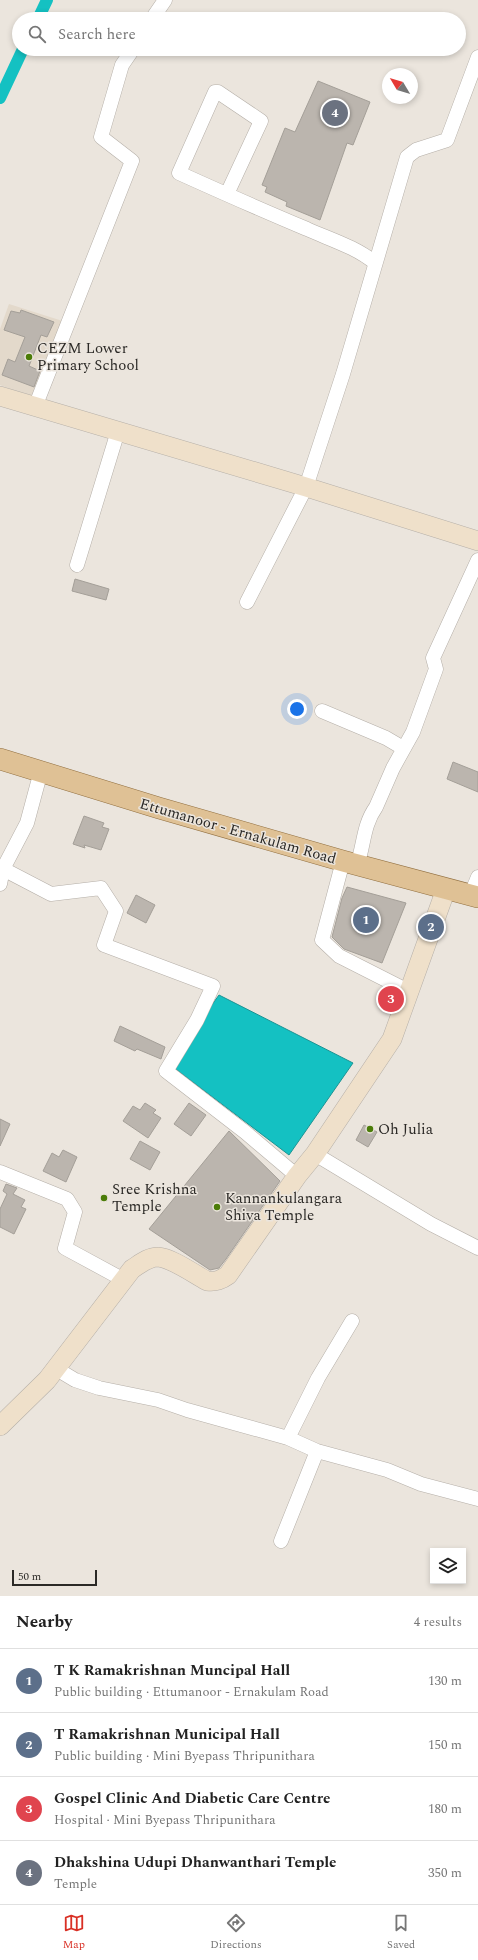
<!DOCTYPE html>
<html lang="en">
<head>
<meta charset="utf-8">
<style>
  body { margin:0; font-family:Spectral,serif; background:#f2f2f2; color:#222 }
  .controls { position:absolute; right:12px; bottom:12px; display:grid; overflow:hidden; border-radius:0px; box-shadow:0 2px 6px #0003 }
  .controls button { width:36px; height:36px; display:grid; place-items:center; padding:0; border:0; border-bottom:1px solid #e0e0e0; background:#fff; color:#222; font:20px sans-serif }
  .compass { position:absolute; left:382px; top:68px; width:36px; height:36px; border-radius:50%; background:#fff; box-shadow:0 2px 6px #0003; rotate:308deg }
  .scale { position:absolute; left:12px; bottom:10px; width:85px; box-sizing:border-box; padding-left:4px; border:2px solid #2b2926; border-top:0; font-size:11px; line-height:14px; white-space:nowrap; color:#2b2926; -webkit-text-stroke:3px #ebe5dd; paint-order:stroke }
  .you { position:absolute; left:297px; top:709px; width:14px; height:14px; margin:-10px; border:3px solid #fff; border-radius:50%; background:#1a73e8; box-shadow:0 0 0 6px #1a73e833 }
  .badge { display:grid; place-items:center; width:26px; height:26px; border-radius:50%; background:#d93025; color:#fff; font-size:13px; font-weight:700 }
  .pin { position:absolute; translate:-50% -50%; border:2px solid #fff; box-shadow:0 1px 4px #0006 }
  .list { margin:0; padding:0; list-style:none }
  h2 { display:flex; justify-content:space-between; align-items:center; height:52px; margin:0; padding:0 16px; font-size:17px }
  h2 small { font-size:13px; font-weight:400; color:#767676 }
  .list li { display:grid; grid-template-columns:26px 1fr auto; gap:12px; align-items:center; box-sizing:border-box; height:64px; padding:0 16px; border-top:1px solid #e0e0e0 }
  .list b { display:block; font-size:15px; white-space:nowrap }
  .list p { margin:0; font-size:13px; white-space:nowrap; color:#767676 }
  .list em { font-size:13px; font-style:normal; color:#767676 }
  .icon { flex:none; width:22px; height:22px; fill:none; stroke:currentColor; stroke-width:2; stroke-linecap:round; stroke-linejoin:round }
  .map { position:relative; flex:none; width:478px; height:1596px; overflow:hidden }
  .search { position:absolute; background:#fff; box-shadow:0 2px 6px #0003; left:12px; right:12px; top:12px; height:44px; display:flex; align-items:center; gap:10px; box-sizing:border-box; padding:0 14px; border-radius:22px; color:#767676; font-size:15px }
  .sheet { height:308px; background:#fff }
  nav { display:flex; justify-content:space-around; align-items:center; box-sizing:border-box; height:56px; border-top:1px solid #e0e0e0; background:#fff; font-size:11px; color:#767676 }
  nav a { display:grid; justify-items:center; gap:2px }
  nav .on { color:#d93025 }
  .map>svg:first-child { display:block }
</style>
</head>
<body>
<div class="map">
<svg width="478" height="1596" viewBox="0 0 478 1596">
  <rect width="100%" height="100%" fill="#ebe5dd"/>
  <path fill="#e3d9cb" d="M9,304l63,20 -30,77 -42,-16v-56z"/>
  <path fill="#14c1c2" stroke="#1b9393" d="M219,995l134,68 -64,92 -120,-91z"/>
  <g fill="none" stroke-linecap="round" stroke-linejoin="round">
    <path stroke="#14c1c2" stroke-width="12" d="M38,19l9,-19
      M0,98l23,-49"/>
  </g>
  <path fill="#bbb5ae" stroke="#a49f98" d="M318,81l52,21 -17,43 -6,-2 -27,77 -34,-14 1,-4 -22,-10 2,-5 -5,-2 23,-57 10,4z
    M21,310l33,12 -7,15 -6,-2 -12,31 11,5 -6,16 -32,-12 6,-16 7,3 10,-25 -21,-7 7,-19 9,2z
    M75,579l34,10 -3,11 -34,-9z
    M453,762l25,10v20l-31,-13z
    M84,816l20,7 -2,4 7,2 -8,21 -17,-5 1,3 -12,-4z
    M347,887l59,16 -24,60 -38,-14 -12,-12 10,-39z
    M136,895l19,10 -9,18 -19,-10z
    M120,1026l45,21 -4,12 -24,-10 -2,2 -21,-10z
    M145,1103l11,7 -3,3 8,5 -13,20 -25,-17 10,-15 7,4z
    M189,1103l17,12 -15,21 -17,-12z
    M0,1119l10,5 -10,22z
    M364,1125l13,7 -9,15 -12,-7z
    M229,1131l51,50 -54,78 -7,9 -9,2 -61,-41z
    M140,1141l20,11 -10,18 -20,-11z
    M63,1150l14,7 -11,25 -23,-11 9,-18 7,4z
    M6,1184l11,4 -4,6 12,6 -4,7 5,2 -12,25 -14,-7v-18l7,-15 -4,-3z"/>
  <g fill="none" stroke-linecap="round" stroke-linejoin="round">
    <g stroke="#b5afa8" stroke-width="15">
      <path id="street" d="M152,19l13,-19
        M227,194l34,-73 -43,-29h-3l-36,81c42,19 85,38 128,56 22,10 49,18 68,34
        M35,407l97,-246 -31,-24 21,-72 11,-16
        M77,565l41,-134
        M247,602l59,-115 37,-113 64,-217 9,-7 31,-10 31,-83
        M322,711l64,27 17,10
        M41,771l-14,52 -24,46 48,25 50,-6 15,23 -12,34 109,41 -16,34 -31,51 79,61 52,44
        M343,861l-21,79 17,16 69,35
        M357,865c7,-19 6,-40 19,-58l17,-39 20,-36 23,-63 -3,-11 45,-98
        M0,884l3,-15
        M471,894l7,-17
        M315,1154l116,70 47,24
        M0,1172l67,27 8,13 -10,36 59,32
        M55,1368l20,12 24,8 59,12 29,10 101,28 29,13 70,19 34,14 57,15
        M288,1438l30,-60 34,-57
        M281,1541l36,-90"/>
    </g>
    <g stroke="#b5afa8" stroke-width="20">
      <path id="secondary" d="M0,396l306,91 172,54
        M0,1426l47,-46 85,-111c8,-5 16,-12 26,-12 14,1 36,17 49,24 9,1 14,-1 21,-6l69,-99 18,-22 77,-115 54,-150"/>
    </g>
    <g stroke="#927041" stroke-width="22">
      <path id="primary" d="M0,759l159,49 184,53 135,36"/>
    </g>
    <use href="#street" stroke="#fff" stroke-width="14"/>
    <use href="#secondary" stroke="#efe0ca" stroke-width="19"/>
    <use href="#primary" stroke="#dfc195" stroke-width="21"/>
  </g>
  <g fill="#4b7c08" stroke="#ebe5dd" stroke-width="1.5">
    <circle cx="29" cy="357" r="4"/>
    <circle cx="370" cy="1129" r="4"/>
    <circle cx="104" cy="1198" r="4"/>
    <circle cx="217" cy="1207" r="4"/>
  </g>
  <g text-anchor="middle" stroke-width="3" stroke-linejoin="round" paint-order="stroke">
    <g font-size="15" fill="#2b2926" stroke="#ebe5dd" text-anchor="start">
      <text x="37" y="353">CEZM Lower<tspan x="37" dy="17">Primary School</tspan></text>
      <text x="378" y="1134">Oh Julia</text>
      <text x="112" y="1194">Sree Krishna<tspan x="112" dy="17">Temple</tspan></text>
      <text x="225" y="1203">Kannankulangara<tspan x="225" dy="17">Shiva Temple</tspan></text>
    </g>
    <g font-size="15" fill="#2b2926" stroke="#ebe5dd">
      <text transform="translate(238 831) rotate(16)" y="5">Ettumanoor - Ernakulam Road</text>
    </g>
  </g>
</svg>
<div class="controls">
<button><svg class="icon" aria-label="layers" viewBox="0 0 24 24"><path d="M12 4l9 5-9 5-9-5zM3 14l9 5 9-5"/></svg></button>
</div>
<svg class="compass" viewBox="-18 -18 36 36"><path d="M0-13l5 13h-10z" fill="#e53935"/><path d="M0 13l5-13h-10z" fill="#767676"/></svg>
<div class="scale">50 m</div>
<div class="you"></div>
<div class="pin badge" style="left:366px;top:920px;background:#5c6f8a">1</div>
<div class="pin badge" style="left:431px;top:927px;background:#5c6f8a">2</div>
<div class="pin badge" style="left:391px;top:999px;background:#e0444e">3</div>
<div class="pin badge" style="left:335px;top:113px;background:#6b7280">4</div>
<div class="search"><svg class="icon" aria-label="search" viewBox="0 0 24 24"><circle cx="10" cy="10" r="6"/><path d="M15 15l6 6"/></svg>Search here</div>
</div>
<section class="sheet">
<h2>Nearby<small>4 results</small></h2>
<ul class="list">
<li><span class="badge" style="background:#5c6f8a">1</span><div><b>T K Ramakrishnan Muncipal Hall</b><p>Public building · Ettumanoor - Ernakulam Road</p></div><em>130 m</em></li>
<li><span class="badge" style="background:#5c6f8a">2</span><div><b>T Ramakrishnan Municipal Hall</b><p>Public building · Mini Byepass Thripunithara</p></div><em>150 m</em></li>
<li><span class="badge" style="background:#e0444e">3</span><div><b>Gospel Clinic And Diabetic Care Centre</b><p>Hospital · Mini Byepass Thripunithara</p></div><em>180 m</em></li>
<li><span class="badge" style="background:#6b7280">4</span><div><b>Dhakshina Udupi Dhanwanthari Temple</b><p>Temple</p></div><em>350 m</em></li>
</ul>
</section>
<nav>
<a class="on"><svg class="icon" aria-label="map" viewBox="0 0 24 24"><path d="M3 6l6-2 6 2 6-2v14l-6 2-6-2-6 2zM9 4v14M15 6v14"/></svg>Map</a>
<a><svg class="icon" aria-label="directions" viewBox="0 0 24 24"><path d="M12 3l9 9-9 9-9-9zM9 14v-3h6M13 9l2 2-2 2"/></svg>Directions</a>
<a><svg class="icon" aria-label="saved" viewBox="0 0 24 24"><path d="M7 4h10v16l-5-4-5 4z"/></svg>Saved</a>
</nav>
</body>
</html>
